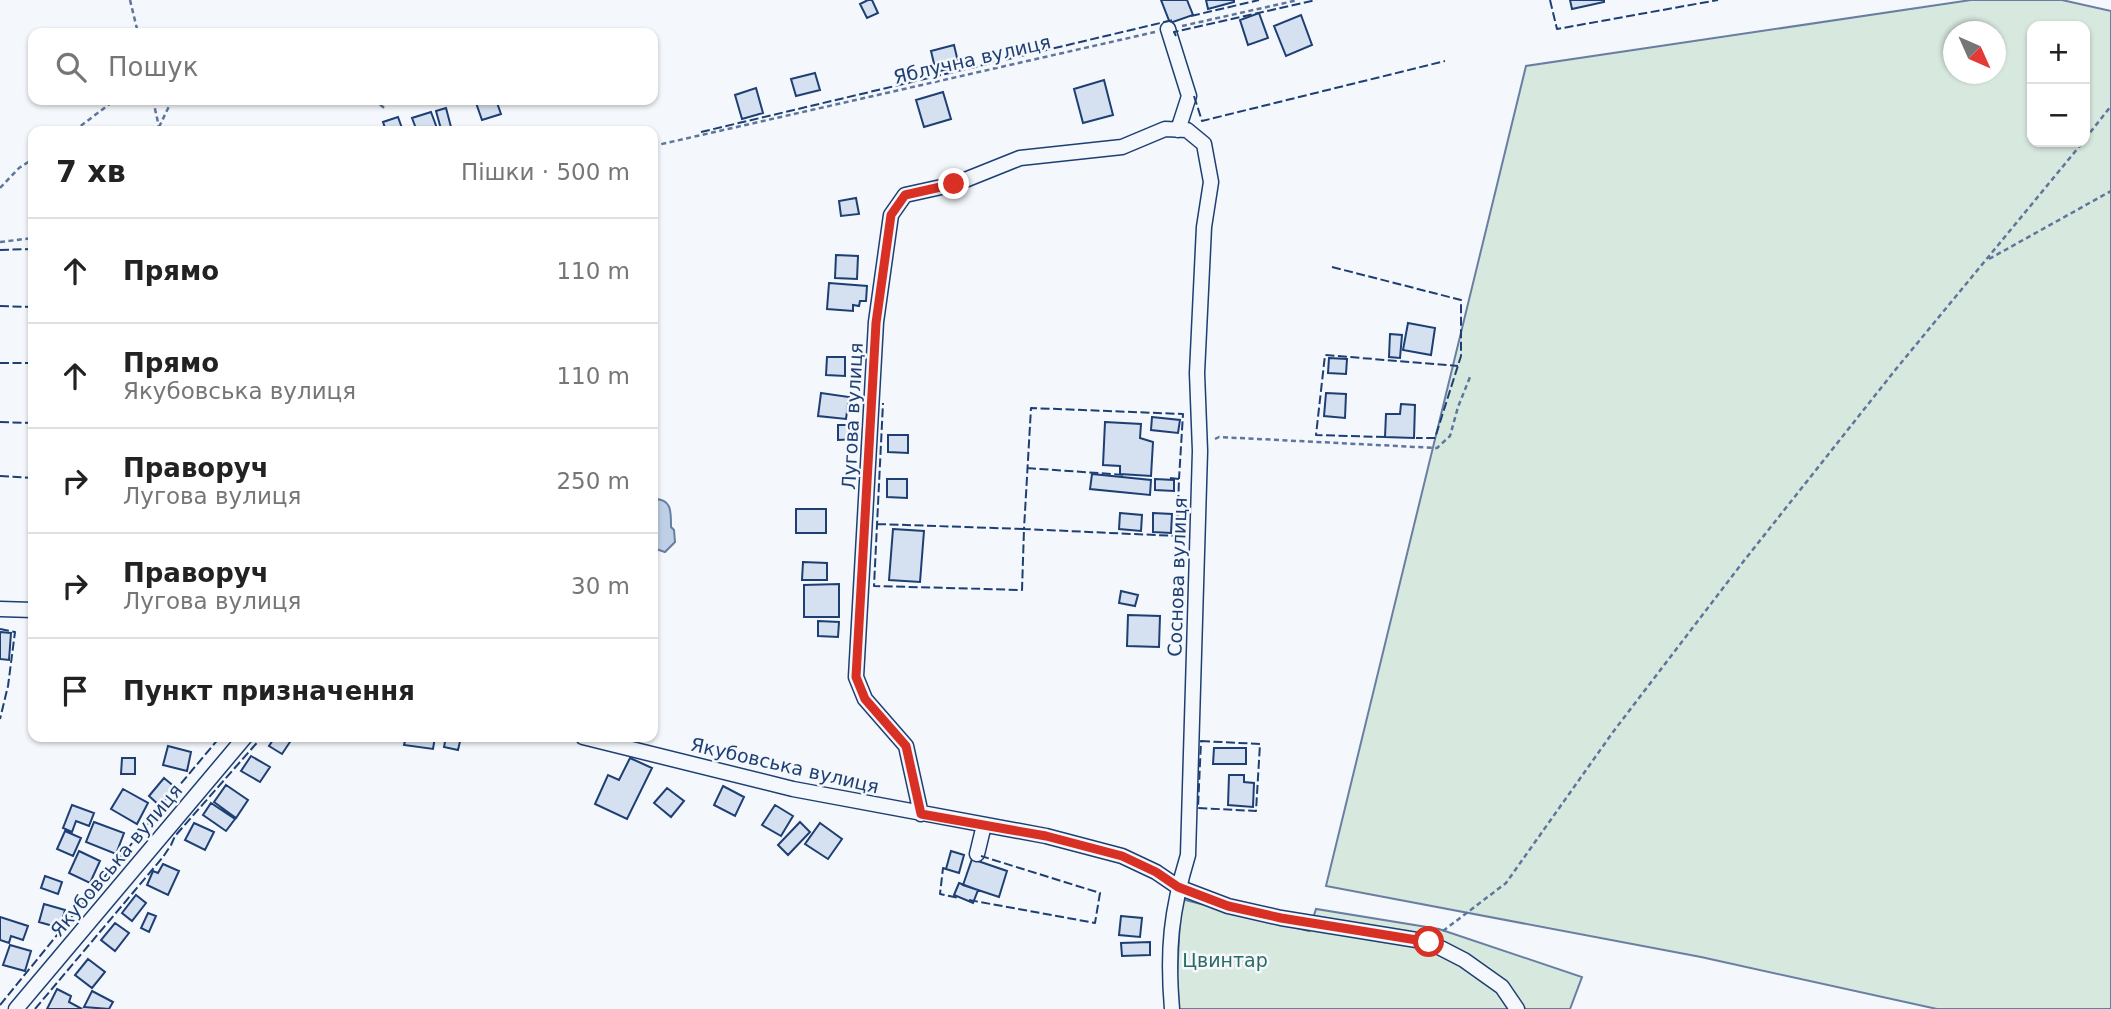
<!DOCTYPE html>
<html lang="uk">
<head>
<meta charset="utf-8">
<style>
  body { margin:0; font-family:"DejaVu Sans",sans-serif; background:#f6f6f6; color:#222 }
  .controls { position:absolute; right:21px; top:21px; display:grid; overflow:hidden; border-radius:14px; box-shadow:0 2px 5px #0004 }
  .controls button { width:63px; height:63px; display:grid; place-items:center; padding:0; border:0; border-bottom:2px solid #e0e0e0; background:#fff; color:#222; font:35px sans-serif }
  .compass { position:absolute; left:1943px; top:21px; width:63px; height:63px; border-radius:50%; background:#fff; box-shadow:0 2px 5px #0004; rotate:135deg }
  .stop { position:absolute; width:21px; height:21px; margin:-16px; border:5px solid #d93025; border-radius:50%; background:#fff }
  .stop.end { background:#d93025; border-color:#fff; box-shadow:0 2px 7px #0008 }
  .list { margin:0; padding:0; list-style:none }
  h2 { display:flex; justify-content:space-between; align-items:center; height:91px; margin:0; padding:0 28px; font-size:30px }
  h2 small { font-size:23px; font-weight:400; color:#767676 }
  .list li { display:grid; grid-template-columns:46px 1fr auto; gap:21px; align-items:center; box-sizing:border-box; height:105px; padding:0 28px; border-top:2px solid #e0e0e0 }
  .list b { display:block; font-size:26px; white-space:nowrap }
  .list p { margin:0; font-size:23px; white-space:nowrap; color:#767676 }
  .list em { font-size:23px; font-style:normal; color:#767676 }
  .icon { flex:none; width:38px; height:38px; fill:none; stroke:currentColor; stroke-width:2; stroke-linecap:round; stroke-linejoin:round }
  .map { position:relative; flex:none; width:2111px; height:1009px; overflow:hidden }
  .search { position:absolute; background:#fff; box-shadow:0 2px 5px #0004; left:28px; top:28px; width:630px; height:77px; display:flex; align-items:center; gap:18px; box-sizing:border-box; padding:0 24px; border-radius:14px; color:#767676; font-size:26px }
  .panel { position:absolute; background:#fff; box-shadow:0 2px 5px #0004; left:28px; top:126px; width:630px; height:616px; border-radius:14px }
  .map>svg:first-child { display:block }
</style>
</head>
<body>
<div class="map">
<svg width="2111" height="1009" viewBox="0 0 2111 1009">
  <rect width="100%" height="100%" fill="#f4f7fb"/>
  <path fill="#d7e8df" stroke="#687fa3" stroke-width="2" fill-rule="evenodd" d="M1971,0h91l49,11v998h-174l-236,-52 -375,-71 200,-820zM2032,26h53v116h-53zM1954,32h42v42h-42z
    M1181,899l128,32 7,-22 123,20 143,48 -12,32h-391l-2,-32z"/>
  <path fill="#bed0e5" stroke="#687fa3" stroke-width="2" d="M653,499c19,-1 18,13 18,28l3,3 1,12 -10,10 -12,-4z"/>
  <path fill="#d5e0f0" stroke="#1d3f73" stroke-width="2" d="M868,0h4l6,13 -11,5 -7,-14z
    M1161,0h26l6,15 -23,8z
    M1206,0h28v2l-26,7z
    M1570,0h34v2l-32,7z
    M1259,13l9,25 -20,7 -8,-25z
    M1301,15l11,30 -26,11 -12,-30z
    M954,45l5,21 -23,6 -5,-21z
    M815,73l5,17 -24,6 -5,-17z
    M1104,80l9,35 -30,8 -9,-34z
    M756,88l7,25 -21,6 -7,-24z
    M943,92l8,27 -27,8 -8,-27z
    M475,100h21l5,14 -19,6z
    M446,108l5,19 -10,2 -5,-18z
    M431,112l7,19h-21l-5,-13z
    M398,117l5,14h-17l-3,-9z
    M856,198l3,16 -18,2 -2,-15z
    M836,255l22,1 -1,23 -22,-1z
    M829,283l38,3 -1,15h-6l-1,5 -6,-1v6l-26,-2z
    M1408,323l27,5 -4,27 -28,-5z
    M1390,334l12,1 -2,23 -11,-1z
    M827,357h18v19l-19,-1z
    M1329,358l18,1 -1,15 -18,-1z
    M821,393l28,4 -3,22 -28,-3z
    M1326,393l20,1 -1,24 -21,-2z
    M1401,404l14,1 -1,33 -29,-1 1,-23h14z
    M1152,417l28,3 -2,13 -27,-3z
    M1105,422l36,2 -1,14 13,4 -2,34 -31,-2v-8l-17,-1z
    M838,425h20v14l-20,1z
    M888,435h20v18l-20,-1z
    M1092,474l59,6 -1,15 -60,-6z
    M887,479h20v19l-20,-1z
    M1155,479l19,1v11l-19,-1z
    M796,509h30v24h-30z
    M1120,513l22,2 -1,16 -22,-2z
    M1153,513l19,1 -1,19 -18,-1z
    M893,529l31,2 -4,51 -31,-2z
    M803,562l24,1v17h-25z
    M839,584v33h-35v-32z
    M1121,591l17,4 -3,11 -16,-3z
    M1128,615l32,1 -1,31 -32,-1z
    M818,621l21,1 -1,15 -20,-1z
    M0,632l11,1 -2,27 -9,-1z
    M275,737h13l4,2 -10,15 -13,-8z
    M406,737h29l-2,12 -29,-4z
    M446,737h15l-3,13 -14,-3z
    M168,746l23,6 -4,19 -24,-6z
    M1214,748h32v16h-33z
    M251,756l19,11 -10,15 -19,-11z
    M122,758h13v16h-14z
    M630,758l22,10 -25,51 -32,-15 13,-29 11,5z
    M1229,775h15v7l10,1 -1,24 -25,-2z
    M164,778l12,10 -16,18 -11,-10z
    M226,785l22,15 -12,18 -22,-16z
    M723,786l21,11 -9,19 -21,-11z
    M667,788l17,13 -13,16 -17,-14z
    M123,789l25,14 -11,21 -26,-15z
    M211,803l24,16 -9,12 -23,-16z
    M72,805l22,8 -5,13 -13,-5 -4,11 -9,-4z
    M775,805l18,11 -12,20 -19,-11z
    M94,822l30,11 -8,21 -30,-12z
    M800,822l10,10 -22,23 -10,-10z
    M194,823l20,9 -9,18 -20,-10z
    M820,823l22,16 -14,20 -23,-15z
    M65,831l16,7 -8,18 -16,-7z
    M79,851l21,10 -10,22 -21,-10z
    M951,851l13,4 -5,18 -13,-4z
    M972,859l35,12 -8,26 -36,-12z
    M163,864l16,7 -11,24 -21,-10 6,-14 5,2z
    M45,876l17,6 -4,12 -17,-6z
    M959,883l19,7 -5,13 -19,-8z
    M136,895l10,8 -14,18 -10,-8z
    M44,904l21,6 -5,18 -21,-6z
    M148,913l8,3 -7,16 -8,-4z
    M1121,916l21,2 -2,19 -21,-2z
    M0,917l28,9 -5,14 -12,-4 -2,7 -9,-3z
    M115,923l14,10 -14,18 -14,-11z
    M1150,942v13l-28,1 -1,-13z
    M10,945l21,6 -6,20 -22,-6z
    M88,959l17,13 -13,16 -17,-13z
    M57,989l14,7 -2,6 13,7h-35z
    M92,991l21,11 -4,7 -25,-2z"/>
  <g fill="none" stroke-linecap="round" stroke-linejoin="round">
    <g stroke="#1d3f73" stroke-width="17">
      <path id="street" d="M1168,29l21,67 -11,34
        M0,609l33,1
        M583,737l210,52 253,47 76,20 34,16 22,15 50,19 53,12 148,24 35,18 38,27 15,22
        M921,814l-15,-68 -41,-47 -9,-22 20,-355 15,-107 14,-20 50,-11 65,-26 102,-11 43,-18 22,1 17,14 7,38 -7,45 -7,146 3,78 -12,404c-17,56 -21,95 -16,154
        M977,854l7,-29
        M16,1009l229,-272"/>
    </g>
    <path stroke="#5e769c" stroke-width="2.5" stroke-dasharray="5 3.5" stroke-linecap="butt" d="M130,0l8,33
      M1182,26l116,-26
      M153,100l6,27 -2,4
      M373,100l13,9
      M159,127l13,-27
      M74,131l41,-31
      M2085,139l26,-33
      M653,146l502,-114
      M0,188l19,-20 14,-9
      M0,242l33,-4
      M1989,259l122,-68
      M1215,439l4,-2 218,11 13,-12 8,-29 12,-30
      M1443,931l63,-48 107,-151 130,-170 153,-193 187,-227"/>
    <use href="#street" stroke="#f4f7fb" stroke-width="14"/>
    <path stroke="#1d3f73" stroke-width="2" stroke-dasharray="9 3.5" stroke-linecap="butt" d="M1550,0l7,29 161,-29
      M1191,16l68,-16
      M1176,36l-2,-4 142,-32
      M1194,96l8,25 243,-60
      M701,132l472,-112
      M0,250l33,-1
      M1332,267l129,33v56l-26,82h-19
      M0,306l33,1
      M0,363h33
      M0,422l33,1
      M1385,437l-69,-2 9,-80 133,11
      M1027,468l98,7
      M0,476l33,2
      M1170,478l9,1 -2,57 -153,-7 7,-121 152,6 -4,65
      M877,524l147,5 -2,61 -148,-4 9,-183
      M0,629l15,3 -7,54 -8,33
      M1201,741l59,3 -4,67 -58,-3z
      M173,793l47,-56
      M946,869l-3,-1 -3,26 19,4
      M969,900l126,23 5,-30 -119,-37
      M0,1005l164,-201
      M35,1009l128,-152 8,-12 4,-9 87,-99"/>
  </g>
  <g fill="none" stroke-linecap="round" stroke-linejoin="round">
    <path stroke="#d93025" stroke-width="9" d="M954,184l-49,11 -14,20 -15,108 -20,354 9,22 41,47 15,68 125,22 76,20 34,16 22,15 50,19 53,12 148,24"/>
  </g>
  <g text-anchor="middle" stroke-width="5" stroke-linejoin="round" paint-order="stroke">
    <g font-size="19" fill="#1d3f73" stroke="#f4f7fb">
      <text transform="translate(972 59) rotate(-13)" y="7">Яблучна вулиця</text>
      <text transform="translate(852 416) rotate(-87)" y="7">Лугова вулиця</text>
      <text transform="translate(1177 577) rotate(-88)" y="7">Соснова вулиця</text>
      <text transform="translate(785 765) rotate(13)" y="7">Якубовська вулиця</text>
      <text transform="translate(116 860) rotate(-50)" y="7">Якубовська вулиця</text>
    </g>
    <g font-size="19" fill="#2c6c60" stroke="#f4f7fb">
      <text x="1225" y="967">Цвинтар</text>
    </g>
  </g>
</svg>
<div class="controls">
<button>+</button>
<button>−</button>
</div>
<svg class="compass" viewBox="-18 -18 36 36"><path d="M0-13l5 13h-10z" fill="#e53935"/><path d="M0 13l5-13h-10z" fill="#767676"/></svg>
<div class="stop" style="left:1429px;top:942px"></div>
<div class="stop end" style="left:954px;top:184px"></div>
<div class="search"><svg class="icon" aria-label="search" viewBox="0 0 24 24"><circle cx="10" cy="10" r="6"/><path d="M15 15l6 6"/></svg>Пошук</div>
<section class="panel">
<h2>7 хв<small>Пішки · 500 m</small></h2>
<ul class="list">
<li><svg class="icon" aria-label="ahead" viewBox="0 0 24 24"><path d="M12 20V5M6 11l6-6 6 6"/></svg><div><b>Прямо</b></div><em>110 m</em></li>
<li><svg class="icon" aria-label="ahead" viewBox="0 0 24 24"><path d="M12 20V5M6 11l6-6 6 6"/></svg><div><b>Прямо</b><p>Якубовська вулиця</p></div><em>110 m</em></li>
<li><svg class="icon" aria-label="right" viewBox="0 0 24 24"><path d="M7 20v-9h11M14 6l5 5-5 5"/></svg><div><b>Праворуч</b><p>Лугова вулиця</p></div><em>250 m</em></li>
<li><svg class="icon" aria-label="right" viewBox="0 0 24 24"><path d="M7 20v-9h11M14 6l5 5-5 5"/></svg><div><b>Праворуч</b><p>Лугова вулиця</p></div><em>30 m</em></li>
<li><svg class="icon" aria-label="arrive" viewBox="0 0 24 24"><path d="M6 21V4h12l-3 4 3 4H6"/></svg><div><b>Пункт призначення</b></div></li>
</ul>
</section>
</div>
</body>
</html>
